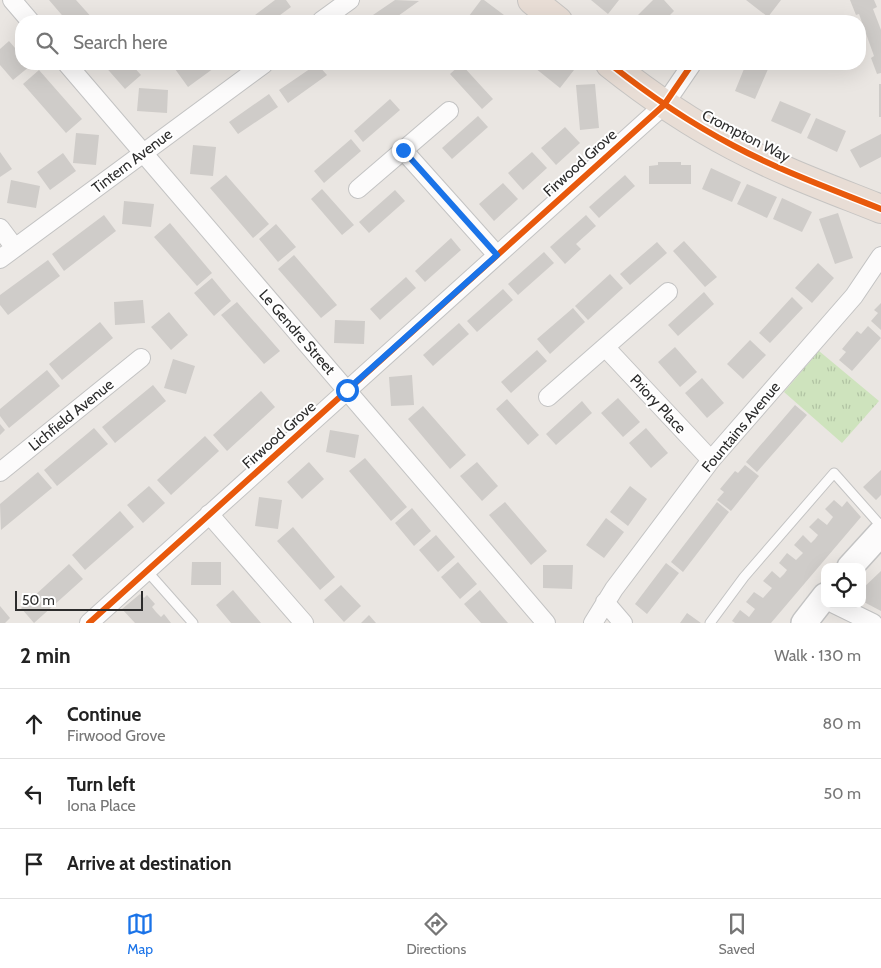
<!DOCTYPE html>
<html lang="en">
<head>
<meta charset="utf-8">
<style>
  body { margin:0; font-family:Cabin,sans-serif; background:#f6f6f6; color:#222 }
  .controls { position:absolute; right:15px; bottom:15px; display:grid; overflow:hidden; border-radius:10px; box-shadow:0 5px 20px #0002 }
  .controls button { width:45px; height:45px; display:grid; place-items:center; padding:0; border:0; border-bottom:1px solid #e0e0e0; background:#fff; color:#222; font:25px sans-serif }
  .scale { position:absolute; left:15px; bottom:12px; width:128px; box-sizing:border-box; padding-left:5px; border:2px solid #2c2c2c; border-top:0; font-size:14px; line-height:18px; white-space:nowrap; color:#2c2c2c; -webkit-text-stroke:4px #fff; paint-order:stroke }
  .stop { position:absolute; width:15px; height:15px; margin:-11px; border:4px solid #1a73e8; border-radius:50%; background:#fff }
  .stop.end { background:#1a73e8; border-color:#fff; box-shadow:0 1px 5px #0008 }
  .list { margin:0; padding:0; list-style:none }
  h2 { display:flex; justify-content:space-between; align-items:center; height:65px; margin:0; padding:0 20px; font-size:21px }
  h2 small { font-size:16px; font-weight:400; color:#767676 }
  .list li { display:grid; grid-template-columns:32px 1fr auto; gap:15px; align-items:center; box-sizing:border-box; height:70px; padding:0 20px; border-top:1px solid #e0e0e0 }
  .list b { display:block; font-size:19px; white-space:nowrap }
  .list p { margin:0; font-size:16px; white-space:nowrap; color:#767676 }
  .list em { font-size:16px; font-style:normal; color:#767676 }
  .icon { flex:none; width:28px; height:28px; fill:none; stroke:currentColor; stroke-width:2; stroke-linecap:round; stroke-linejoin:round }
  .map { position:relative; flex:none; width:881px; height:623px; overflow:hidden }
  .search { position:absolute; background:#fff; box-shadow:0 5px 20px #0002; left:15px; right:15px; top:15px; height:55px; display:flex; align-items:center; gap:12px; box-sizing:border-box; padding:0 18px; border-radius:20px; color:#767676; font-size:19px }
  .sheet { height:275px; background:#fff }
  nav { display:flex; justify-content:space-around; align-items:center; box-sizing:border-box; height:70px; border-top:1px solid #e0e0e0; background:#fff; font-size:14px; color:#767676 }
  nav a { display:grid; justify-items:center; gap:2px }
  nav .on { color:#1a73e8 }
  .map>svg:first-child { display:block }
</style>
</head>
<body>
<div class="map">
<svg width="881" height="623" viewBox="0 0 881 623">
  <defs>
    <pattern id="grass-tufts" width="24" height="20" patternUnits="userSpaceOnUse" patternTransform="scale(1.25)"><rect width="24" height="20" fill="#cee3bd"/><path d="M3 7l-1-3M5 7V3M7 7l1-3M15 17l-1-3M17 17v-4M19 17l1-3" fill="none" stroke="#b1c3a3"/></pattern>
  </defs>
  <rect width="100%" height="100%" fill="#eae6e2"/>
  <path fill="url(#grass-tufts)" d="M819,351l60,50 -37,42 -58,-51z"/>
  <path fill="#cfccc9" d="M49,0h27l18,20 -27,1z
    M275,0h11l5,7 -19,14h-25z
    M395,0l24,1 -28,20h-18l-3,-4z
    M481,0h3l24,18 -3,3h-30l-6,-5z
    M591,0h28l-11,14z
    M653,0h11l10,11 -10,10h-25l-4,-3z
    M746,0h35l-13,17z
    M850,0h24l3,7 -4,2 8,21v43l-4,1 -6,-16 3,-2 -15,-42 -3,1z
    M9,41l12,14v9l9,2 -17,14 -13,-15v-16z
    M103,64h28l10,11 -16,14z
    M182,64h29l3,4 -26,19 -13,-18z
    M317,64l10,11 -39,28 -9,-13z
    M461,64l32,35 -11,10 -32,-35z
    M538,64h27l9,6 -14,18 -25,-20z
    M746,64h10l12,5 -13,30 -20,-8z
    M39,70l43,49 -16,14 -43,-49z
    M595,84l4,44 -19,2 -4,-45z
    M879,84h2v33h-2z
    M139,88l29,2 -1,23 -30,-2z
    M269,94l9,13 -40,27 -9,-12z
    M390,99l10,11 -37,32 -9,-11z
    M780,101l31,13 -10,20 -30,-13z
    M478,116l10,11 -36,32 -10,-11z
    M816,118l30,13 -9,21 -30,-14z
    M565,127l15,16 -24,22 -15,-17z
    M76,133l23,2 -3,30 -23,-2z
    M881,134v23l-21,11 -10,-18z
    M351,139l10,12 -37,32 -10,-12z
    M193,145l23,2 -3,29 -23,-2z
    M0,152l12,17 -12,8z
    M532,152l15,16 -24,22 -15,-17z
    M63,153l13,18 -26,19 -13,-18z
    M658,162h23v3h10v19h-42v-18l9,-1z
    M711,168l30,14 -9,20 -30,-13z
    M226,175l43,49 -16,14 -43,-50z
    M625,175l10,11 -36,32 -10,-11z
    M11,180l29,6 -4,22 -29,-5z
    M503,183l15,16 -24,22 -15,-17z
    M747,184l30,13 -10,21 -30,-14z
    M322,189l32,36 -12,10 -31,-36z
    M395,190l10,11 -36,32 -10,-11z
    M782,198l30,14 -10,20 -29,-13z
    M124,201l30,3 -3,23 -29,-3z
    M838,213l15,45 -18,6 -16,-45z
    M104,215l12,16 -52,40 -12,-17z
    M586,215l10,11 -20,18 5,5 -16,15 -15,-17z
    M170,223l42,50 -15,13 -43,-49z
    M276,224l20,23 -18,15 -19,-23z
    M451,238l10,12 -36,32 -10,-11z
    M684,241l33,36 -12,10 -32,-36z
    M657,242l10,11 -37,32 -10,-11z
    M544,252l10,11 -36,32 -10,-11z
    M294,255l43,50 -16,13 -43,-49z
    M48,260l12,16 -52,39 -8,-10v-10z
    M818,263l16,15 -22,25 -17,-15z
    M610,274l13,14 -35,32 -13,-14z
    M406,277l10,11 -36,32 -10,-11z
    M212,278l19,23 -17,15 -20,-23z
    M503,289l10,11 -36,32 -10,-11z
    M704,292l10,12 -36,32 -10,-11z
    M792,297l11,11 -33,35 -11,-10z
    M143,300l2,23 -30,2 -1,-23z
    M237,302l43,49 -16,13 -43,-49z
    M881,303v27l-10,-9 7,-8 -4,-3z
    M573,308l12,14 -35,32 -13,-15z
    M169,312l19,23 -17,15 -20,-23z
    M335,320l30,1 -1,23 -30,-1z
    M100,322l13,16 -51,42 -13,-16z
    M459,323l10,11 -36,32 -10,-11z
    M868,326l13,12 -29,33 -13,-11 7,-8 -4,-3 15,-18 4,3z
    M750,340l16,15 -23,24 -16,-15z
    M675,347l22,25 -17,15 -22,-25z
    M537,350l10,11 -36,32 -10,-11z
    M173,359l22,7 -9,28 -22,-6z
    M47,370l13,16 -51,42 -9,-12v-7z
    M412,375l2,30 -23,1 -2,-29z
    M702,378l22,25 -17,15 -22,-25z
    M153,385l13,16 -51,42 -13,-16z
    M261,391l14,16 -48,44 -14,-16z
    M618,398l22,24 -17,15 -22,-24z
    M507,399l32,36 -11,10 -32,-36z
    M582,401l10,12 -36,32 -10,-11z
    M795,405l12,10 -50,57 -11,-10z
    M423,406l43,49 -16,14 -42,-50z
    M0,424l5,6 -5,5z
    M94,428l14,16 -51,42 -13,-16z
    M646,428l22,25 -17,15 -22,-25z
    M330,430l29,5 -4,23 -29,-6z
    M205,436l14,15 -48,44 -14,-15z
    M365,458l42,49 -16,14 -42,-50z
    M309,462l15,17 -22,20 -15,-17z
    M477,462l21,24 -16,15 -22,-25z
    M745,465l14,11 -28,35 -14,-11 7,-8 -4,-3 15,-18 3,2z
    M881,470v25l-5,5 -13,-13z
    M38,472l14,16 -51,42 -1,-26z
    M149,486l16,17 -22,20 -16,-18z
    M630,486l17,13 -19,27 -18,-14z
    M259,497l23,3 -4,29 -23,-3z
    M834,500l8,7 5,-6 14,16 -90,106h-36l-3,-2 8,-11 9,7 6,-8 -9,-7 8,-10 9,6 9,-10 -9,-7 9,-10 8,7 4,-4 3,-4 -8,-7 8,-10 9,7 7,-7 -9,-8 9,-10 8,8 4,-4 3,-4 -9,-8 9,-9 9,7 6,-8 -8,-8z
    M505,502l42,49 -16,14 -42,-50z
    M717,502l12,10 -46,60 -12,-10z
    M412,508l19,23 -17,15 -19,-23z
    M120,511l14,16 -49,43 -13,-15z
    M606,518l18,14 -20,26 -18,-13z
    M293,527l42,50 -15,13 -43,-49z
    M436,535l19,22 -17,15 -19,-22z
    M192,562h29v23h-30z
    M458,562l19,22 -17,15 -19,-22z
    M666,563l13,10 -32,41 -12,-10z
    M69,564l14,15 -49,44 -13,-15z
    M543,565h30l-1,24 -29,-1z
    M881,571v40l-19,-10v-12z
    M341,585l20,21 -17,16 -20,-22z
    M233,590l16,19 12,14h-30l-15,-18z
    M480,590l21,25 7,8h-27l-17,-19z
    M140,594l4,4 3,-3 8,9 -3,3 4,5 5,5 3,-3 7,9h-36l-13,-14z
    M0,606l10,12 -5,5h-5z
    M687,613l14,10h-21z
    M369,615l7,8h-15z"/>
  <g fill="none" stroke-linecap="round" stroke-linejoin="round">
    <g stroke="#c3c3c3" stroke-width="11">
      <path id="lane" d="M147,571l46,52
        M710,623l34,-46 90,-104 47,53"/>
    </g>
    <g stroke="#c3c3c3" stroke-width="20">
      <path id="street" d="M12,0l18,21
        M321,21l29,-21
        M67,64l479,559
        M403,150l94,105
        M358,189l91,-78
        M0,228l15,20
        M0,259l264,-195
        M605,347l106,113
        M548,397l120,-105
        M0,472l141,-114
        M209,514l95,109
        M605,602l18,21
        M834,604l39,19
        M89,623l575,-518 28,-41
        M593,623l21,-34 97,-129 143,-164 27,-40"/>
    </g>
    <g stroke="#c3c3c3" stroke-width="28">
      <path id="secondary" d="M850,567l31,-34
        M804,623l21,-27"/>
    </g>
    <g stroke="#c6c4c2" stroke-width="30">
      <path id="highway" d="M532,0l26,21
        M610,64c39,31 80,59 124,82 47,25 97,43 147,63"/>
    </g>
    <use href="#lane" stroke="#fcfbfb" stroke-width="9"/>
    <use href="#street" stroke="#fcfbfb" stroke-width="18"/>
    <use href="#secondary" stroke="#fcfbfb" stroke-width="25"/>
    <use href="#highway" stroke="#e8ddd5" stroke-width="28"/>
    <g stroke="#fff" stroke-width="9">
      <path id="cycleway" d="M610,64c39,31 80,59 124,82 47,25 97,43 147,63
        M89,623l575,-518 28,-41"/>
    </g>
    <use href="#cycleway" stroke="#e8590c" stroke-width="6"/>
  </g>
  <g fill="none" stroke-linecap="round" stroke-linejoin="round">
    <path stroke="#1a73e8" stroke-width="6" d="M347,390l150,-135 -94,-105"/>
  </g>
  <g text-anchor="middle" stroke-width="4" stroke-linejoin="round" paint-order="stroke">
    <g font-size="15" fill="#2c2c2c" stroke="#fff">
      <text transform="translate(746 136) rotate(27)" y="5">Crompton Way</text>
      <text transform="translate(132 161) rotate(-37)" y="5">Tintern Avenue</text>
      <text transform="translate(580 163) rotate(-42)" y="5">Firwood Grove</text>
      <text transform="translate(297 332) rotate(49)" y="5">Le Gendre Street</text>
      <text transform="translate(658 404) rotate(47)" y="5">Priory Place</text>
      <text transform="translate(71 415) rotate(-39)" y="5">Lichfield Avenue</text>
      <text transform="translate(741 427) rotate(-50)" y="5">Fountains Avenue</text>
      <text transform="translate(279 435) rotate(-42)" y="5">Firwood Grove</text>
    </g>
  </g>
</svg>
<div class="controls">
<button><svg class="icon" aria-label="locate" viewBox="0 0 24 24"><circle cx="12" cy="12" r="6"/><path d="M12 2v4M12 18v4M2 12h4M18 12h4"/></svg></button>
</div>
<div class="scale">50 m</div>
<div class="stop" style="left:347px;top:390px"></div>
<div class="stop end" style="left:403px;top:150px"></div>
<div class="search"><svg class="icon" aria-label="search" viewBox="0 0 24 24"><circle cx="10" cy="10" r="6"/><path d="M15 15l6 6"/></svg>Search here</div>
</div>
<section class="sheet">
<h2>2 min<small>Walk · 130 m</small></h2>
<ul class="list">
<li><svg class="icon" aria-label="ahead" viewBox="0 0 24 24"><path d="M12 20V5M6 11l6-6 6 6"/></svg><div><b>Continue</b><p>Firwood Grove</p></div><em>80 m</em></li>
<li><svg class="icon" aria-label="left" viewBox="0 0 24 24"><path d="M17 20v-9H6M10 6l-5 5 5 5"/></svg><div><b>Turn left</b><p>Iona Place</p></div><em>50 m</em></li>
<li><svg class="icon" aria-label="arrive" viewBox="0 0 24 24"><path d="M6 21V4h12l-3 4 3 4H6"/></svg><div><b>Arrive at destination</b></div></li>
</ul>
</section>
<nav>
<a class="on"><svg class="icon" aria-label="map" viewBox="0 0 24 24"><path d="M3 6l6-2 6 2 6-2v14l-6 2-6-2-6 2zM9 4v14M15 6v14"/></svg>Map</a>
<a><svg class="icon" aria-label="directions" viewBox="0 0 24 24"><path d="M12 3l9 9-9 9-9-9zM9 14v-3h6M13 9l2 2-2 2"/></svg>Directions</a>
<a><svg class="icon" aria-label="saved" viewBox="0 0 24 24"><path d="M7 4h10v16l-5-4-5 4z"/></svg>Saved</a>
</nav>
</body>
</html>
